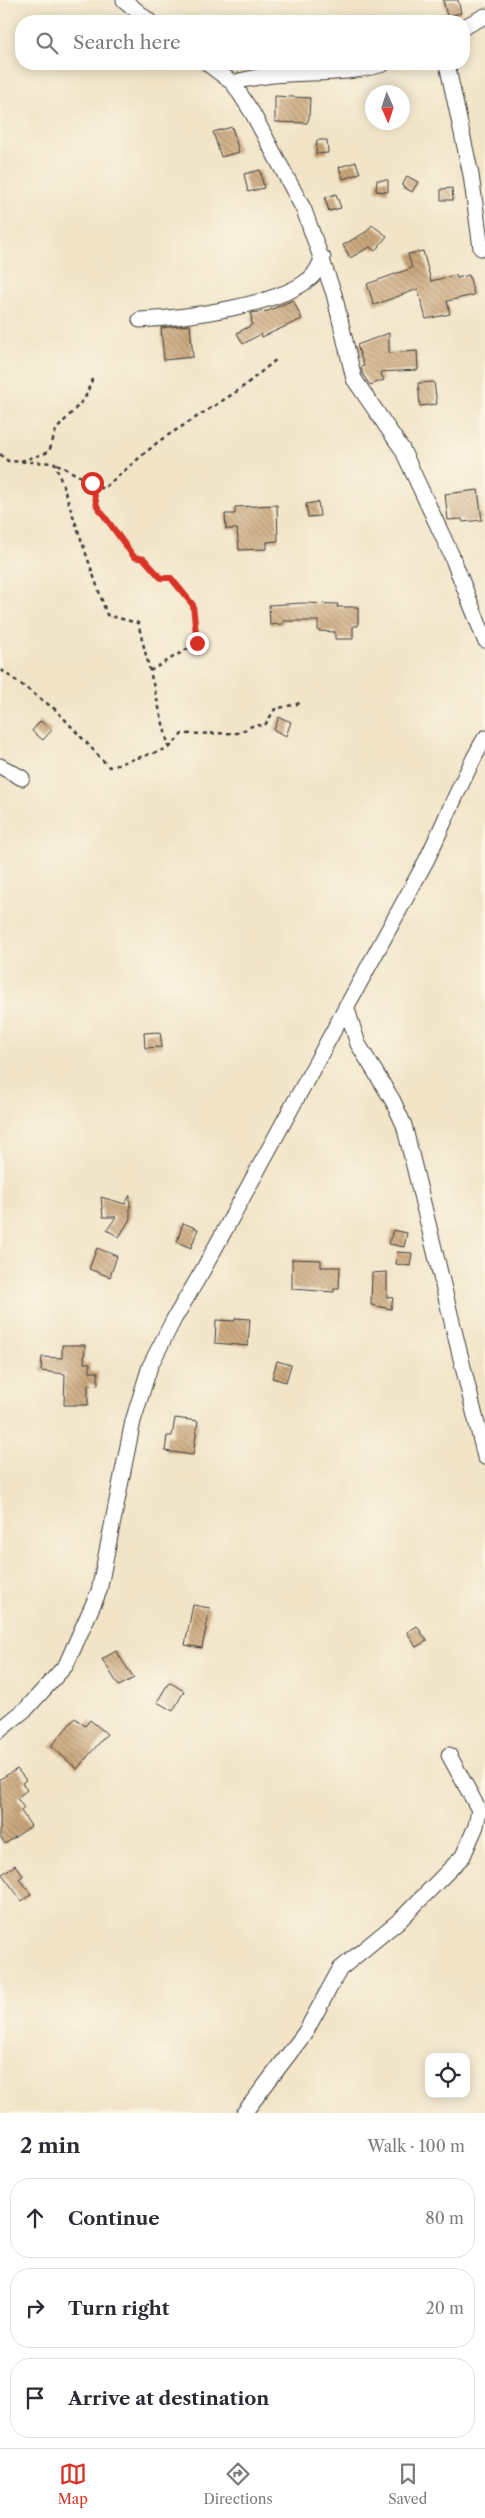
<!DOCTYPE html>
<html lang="en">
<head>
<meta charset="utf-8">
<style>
  body { margin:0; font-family:"Libre Caslon Text",serif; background:#f7f7f7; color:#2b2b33 }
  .controls { position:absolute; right:15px; bottom:15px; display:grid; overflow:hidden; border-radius:10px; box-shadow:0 2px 12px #0003 }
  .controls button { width:45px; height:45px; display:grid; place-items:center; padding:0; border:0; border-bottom:1px solid #e1e1e2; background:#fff; color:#2b2b33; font:25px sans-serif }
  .compass { position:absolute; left:365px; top:85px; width:45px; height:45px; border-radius:50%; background:#fff; box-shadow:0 2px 12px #0003; rotate:177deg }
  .stop { position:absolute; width:15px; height:15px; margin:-11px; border:4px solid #d93025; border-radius:50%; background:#fff }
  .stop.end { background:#d93025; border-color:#fff; box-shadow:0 1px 5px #0008 }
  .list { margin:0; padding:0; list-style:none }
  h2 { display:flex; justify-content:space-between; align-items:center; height:65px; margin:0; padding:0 20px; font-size:21px }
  h2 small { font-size:16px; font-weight:400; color:#7c7c81 }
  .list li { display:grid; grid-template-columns:32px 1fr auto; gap:15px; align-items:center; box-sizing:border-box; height:80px; margin:0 10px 10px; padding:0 10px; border:1px solid #e1e1e2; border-radius:20px }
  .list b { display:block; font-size:19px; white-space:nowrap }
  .list em { font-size:16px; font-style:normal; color:#7c7c81 }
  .icon { flex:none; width:28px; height:28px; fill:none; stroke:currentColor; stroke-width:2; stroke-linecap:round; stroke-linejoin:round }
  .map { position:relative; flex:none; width:485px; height:2113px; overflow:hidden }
  .search { position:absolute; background:#fff; box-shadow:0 2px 12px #0003; left:15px; right:15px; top:15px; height:55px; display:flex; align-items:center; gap:12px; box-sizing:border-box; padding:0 18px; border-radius:20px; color:#7c7c81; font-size:19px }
  .sheet { height:335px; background:#fff }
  nav { display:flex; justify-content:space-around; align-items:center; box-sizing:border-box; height:70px; border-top:1px solid #e1e1e2; background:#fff; font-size:14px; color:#7c7c81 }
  nav a { display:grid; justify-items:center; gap:2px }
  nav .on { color:#d93025 }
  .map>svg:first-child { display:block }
</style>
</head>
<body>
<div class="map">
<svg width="485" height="2113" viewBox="0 0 485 2113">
  <defs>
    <pattern id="building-back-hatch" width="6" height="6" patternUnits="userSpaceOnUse" patternTransform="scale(1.25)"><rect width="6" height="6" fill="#cba87d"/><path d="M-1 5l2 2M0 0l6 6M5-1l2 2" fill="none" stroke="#a48866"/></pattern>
  </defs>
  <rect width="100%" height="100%" fill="#fcf5e5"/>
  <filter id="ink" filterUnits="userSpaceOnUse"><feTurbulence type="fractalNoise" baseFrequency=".02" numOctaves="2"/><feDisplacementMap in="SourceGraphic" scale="10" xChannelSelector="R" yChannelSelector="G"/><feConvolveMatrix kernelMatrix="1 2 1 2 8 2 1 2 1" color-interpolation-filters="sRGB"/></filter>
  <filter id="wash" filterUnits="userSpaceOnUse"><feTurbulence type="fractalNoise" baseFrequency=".0096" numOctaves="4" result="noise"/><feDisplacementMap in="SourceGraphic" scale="20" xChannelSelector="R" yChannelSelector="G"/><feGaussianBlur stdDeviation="1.12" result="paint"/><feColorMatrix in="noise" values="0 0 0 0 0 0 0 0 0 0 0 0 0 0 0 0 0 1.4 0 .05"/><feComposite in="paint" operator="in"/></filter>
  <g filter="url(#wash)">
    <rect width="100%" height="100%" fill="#f1e4c7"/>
    <g id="blocks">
      <path fill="url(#building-back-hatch)" d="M443,0h15l3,13 -14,3z
        M275,96l35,2 -1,20 -2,5 -32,-1z
        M232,127l7,25 -18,5 -8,-25z
        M317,140h10l1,13 -12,1z
        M356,162l4,11 -17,6 -4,-12z
        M260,170l4,18 -16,4 -4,-18z
        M407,176l11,6 -6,10 -10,-6z
        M377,180h11v12l-12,-1z
        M452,188l1,12h-12v-11z
        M336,194l5,14 -12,3 -4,-13z
        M372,225l15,11 -12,15 -5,-4 -20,11 -7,-13 23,-13z
        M423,251l8,30 25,-6 1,3 12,-3 5,20 -27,6 3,13 -24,5 -8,-30 -44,16 -7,-21 45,-16 -4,-14z
        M293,300l9,19 -40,18 -1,-3 -18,10 -6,-11 15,-8 -1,-12 17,-2z
        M190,325l3,32 -29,3 -3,-32z
        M389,333v20l28,-2 1,19 -38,2 4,8 -14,5 -7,-10 -2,-8 3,-1 -7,-21z
        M434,382l3,22 -17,2 -2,-23z
        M478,490l4,30 -19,2 -1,-3 -14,1 -3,-26z
        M318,502l2,14 -12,1 -2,-13z
        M277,505l1,36 -11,1v7l-28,1 -2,-21h-11l-1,-15h10v-7z
        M303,603l35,1 -1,3h21v19h-5v13h-18v-7l-17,-1v-10h-35v3l-13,1 -1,-20z
        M279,717l12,5 -5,14 -12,-6z
        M40,721l12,9 -9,10 -11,-9z
        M160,1032l2,15 -17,1 -1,-15z
        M130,1195v24l-11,18 -12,-7 9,-13h-13l-2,-20 24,7z
        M183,1223l15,6 -7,19 -14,-6z
        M393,1230l14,3 -3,14 -15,-3z
        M97,1248l20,8 -7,21 -21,-8z
        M397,1252l15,1 -2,13 -14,-2z
        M292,1259l29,1v7h19l-1,22h-5v3l-42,-3z
        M387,1272v25l6,1 -2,11 -20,-4 1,-32z
        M235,1318l15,1 -2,27 -33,-3 1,-23 19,1z
        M62,1345h23l-1,18h6v9h8v13l-10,-1v21h-24l1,-31 -24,-3 1,-14 20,1z
        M277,1361l14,4 -5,17 -14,-4z
        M175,1418l23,3 -5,34 -28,-4 2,-15h5z
        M193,1605l17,3 -8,40 -17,-3z
        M417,1626l10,15 -11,6 -9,-15z
        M116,1651l18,27 -15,8 -17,-27z
        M169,1682l15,9 -11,20 -16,-9z
        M75,1718l10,8 5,-6 17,14 -30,35 -26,-23z
        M17,1769l9,11 -4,3 5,7 -10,8 7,10 -3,3 10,15 -26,18 -5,-7v-58z
        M15,1865l8,11 -4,3 12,15 -9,7 -20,-27z"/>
    </g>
  </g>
  <g filter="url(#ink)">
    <use href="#blocks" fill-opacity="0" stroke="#3c3a36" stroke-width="1"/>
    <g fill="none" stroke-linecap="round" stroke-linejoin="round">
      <g stroke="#3c3a36" stroke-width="17">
        <path id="minor" d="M124,0l25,21
          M464,27l21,-11
          M208,64l25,19 20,31 51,96 30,84 20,85 48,70 49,105 34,86
          M447,64l24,111 10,73
          M233,83c50,-16 102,-4 150,-19
          M140,320c41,-2 136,-14 168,-40 8,-5 11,-15 15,-22
          M0,766l22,12
          M346,1006l12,38 35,57 11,24 81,332
          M0,1730l27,-22 39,-43 33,-74 34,-170 17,-55 24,-47 29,-49 223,-409c20,-41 36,-84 59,-123
          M244,2113l61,-80 35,-64 61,-50 62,-63 13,-30 3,-16 -30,-55"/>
      </g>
      <path stroke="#3c3a36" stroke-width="2.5" stroke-dasharray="4 4" stroke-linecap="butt" d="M0,454l8,7 47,2 52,152 31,8 31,125 -60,19 -53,-57 -56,-41
        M21,461l28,-9 7,-22 29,-32 8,-21
        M57,464l46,25 56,-48 80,-51 38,-31
        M92,483l5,23 37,51 10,2 17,19h10l22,27 4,38 -47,28
        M169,748l13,-14 56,-1 14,-7 13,-1 10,-16 26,-6"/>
      <use href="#minor" stroke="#fff" stroke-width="15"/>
    </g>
  </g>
  <g fill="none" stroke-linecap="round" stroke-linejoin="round" filter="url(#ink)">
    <path stroke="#d93025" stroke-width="6" d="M92,483l5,23 37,51 10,2 17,19h10l22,27 4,38"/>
  </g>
</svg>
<div class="controls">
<button><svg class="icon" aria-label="locate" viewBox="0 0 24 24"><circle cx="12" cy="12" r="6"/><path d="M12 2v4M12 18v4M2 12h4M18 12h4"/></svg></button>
</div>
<svg class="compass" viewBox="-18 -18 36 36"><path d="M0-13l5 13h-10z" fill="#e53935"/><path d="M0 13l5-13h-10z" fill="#7c7c81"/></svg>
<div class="stop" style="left:92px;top:483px"></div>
<div class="stop end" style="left:197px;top:643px"></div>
<div class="search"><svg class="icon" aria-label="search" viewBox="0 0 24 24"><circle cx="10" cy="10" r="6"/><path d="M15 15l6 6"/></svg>Search here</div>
</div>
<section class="sheet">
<h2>2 min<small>Walk · 100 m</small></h2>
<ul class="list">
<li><svg class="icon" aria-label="ahead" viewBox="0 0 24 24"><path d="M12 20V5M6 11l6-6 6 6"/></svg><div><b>Continue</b></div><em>80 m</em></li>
<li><svg class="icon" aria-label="right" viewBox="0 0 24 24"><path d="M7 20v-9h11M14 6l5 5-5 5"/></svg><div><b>Turn right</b></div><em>20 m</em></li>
<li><svg class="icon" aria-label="arrive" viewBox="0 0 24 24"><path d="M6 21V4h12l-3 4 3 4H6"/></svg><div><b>Arrive at destination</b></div></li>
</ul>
</section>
<nav>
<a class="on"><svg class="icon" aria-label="map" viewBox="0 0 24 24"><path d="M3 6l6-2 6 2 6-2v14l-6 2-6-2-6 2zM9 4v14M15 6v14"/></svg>Map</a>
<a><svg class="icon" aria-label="directions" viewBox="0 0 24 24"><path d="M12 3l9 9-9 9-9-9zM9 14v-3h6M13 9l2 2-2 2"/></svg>Directions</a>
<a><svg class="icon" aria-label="saved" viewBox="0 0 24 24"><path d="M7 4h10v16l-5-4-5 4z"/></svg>Saved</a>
</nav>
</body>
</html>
